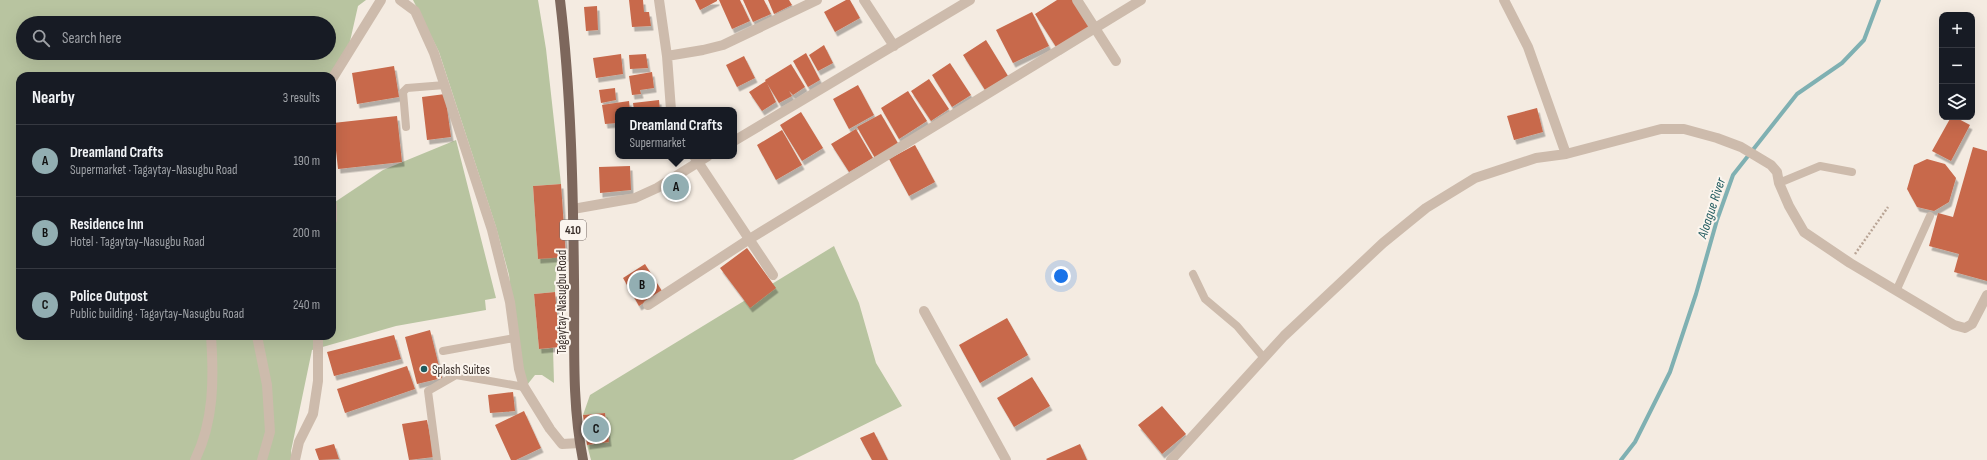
<!DOCTYPE html>
<html lang="en">
<head>
<meta charset="utf-8">
<style>
  body { margin:0; font-family:"Sofia Sans Condensed",sans-serif; background:#20242c; color:#f1f3f6 }
  .controls { position:absolute; right:12px; top:12px; display:grid; overflow:hidden; border-radius:8px; box-shadow:0 4px 16px #0002 }
  .controls button { width:36px; height:36px; display:grid; place-items:center; padding:0; border:0; border-bottom:1px solid #363941; background:#171b24; color:#f1f3f6; font:20px sans-serif }
  .you { position:absolute; left:1061px; top:276px; width:14px; height:14px; margin:-10px; border:3px solid #fff; border-radius:50%; background:#1a73e8; box-shadow:0 0 0 6px #1a73e833 }
  .badge { display:grid; place-items:center; width:26px; height:26px; border-radius:50%; background:#92aeb2; color:#111; font-size:13px; font-weight:700 }
  .pin { position:absolute; translate:-50% -50%; border:2px solid #fff; box-shadow:0 1px 4px #0006 }
  .popup { position:absolute; left:615px; top:107px; width:122px; height:52px; box-sizing:border-box; display:grid; place-content:center; border-radius:8px; background:#171b24; filter:drop-shadow(0 1px 3px #0005); font-size:13px; white-space:nowrap; color:#9ea1a6 }
  .popup b { font-size:15px; color:#f1f3f6 }
  .popup::after { content:''; position:absolute; left:50%; top:100%; margin-left:-8px; border:8px solid transparent; border-top-color:#171b24 }
  .list { margin:0; padding:0; list-style:none }
  h2 { display:flex; justify-content:space-between; align-items:center; height:52px; margin:0; padding:0 16px; font-size:17px }
  h2 small { font-size:13px; font-weight:400; color:#9ea1a6 }
  .list li { display:grid; grid-template-columns:26px 1fr auto; gap:12px; align-items:center; box-sizing:border-box; height:72px; padding:0 16px; border-top:1px solid #363941 }
  .list b { display:block; font-size:15px; white-space:nowrap }
  .list p { margin:0; font-size:13px; white-space:nowrap; color:#9ea1a6 }
  .list em { font-size:13px; font-style:normal; color:#9ea1a6 }
  .icon { flex:none; width:22px; height:22px; fill:none; stroke:currentColor; stroke-width:2; stroke-linecap:round; stroke-linejoin:round }
  .map { position:relative; flex:none; width:1987px; height:460px; overflow:hidden }
  .search { position:absolute; background:#171b24; box-shadow:0 4px 16px #0002; left:16px; top:16px; width:320px; height:44px; display:flex; align-items:center; gap:10px; box-sizing:border-box; padding:0 14px; border-radius:22px; color:#9ea1a6; font-size:15px }
  .panel { position:absolute; background:#171b24; box-shadow:0 4px 16px #0002; left:16px; top:72px; width:320px; height:268px; border-radius:12px }
  .map>svg:first-child { display:block }
</style>
</head>
<body>
<div class="map">
<svg width="1987" height="460" viewBox="0 0 1987 460">
  <defs>
    <filter id="shadow"><feDropShadow dx="2.5" dy="4.5" stdDeviation="0" flood-color="#0004"/></filter>
  </defs>
  <rect width="100%" height="100%" fill="#f4ebe1"/>
  <path fill="#b8c4a0" fill-rule="evenodd" d="M0,0h366l-8,6 -12,53 -14,17h-312v260h312v-132l51,-34 73,-30 40,158 -11,2 1,10 -90,16 -84,24 -21,101 1,9h-292zM23,23h306v30h-306z
    M413,0h125l8,49 15,135 -28,2 5,73 19,-2 -2,35 -21,2 5,55 14,-1 1,35 -12,-8h-7l-8,10 -9,-30 -9,-80 -13,-48 -57,-175z
    M834,246l25,57 17,60 26,43 -109,54h-202l-4,-15 22,-3 -4,-29 -22,2 7,-20z"/>
  <g fill="none" stroke-linecap="round" stroke-linejoin="round">
    <path stroke="#7fb0b2" stroke-width="4" d="M1621,460l14,-18 35,-70 26,-78 21,-74 16,-45 64,-81 45,-31 22,-23 15,-40"/>
  </g>
  <path fill="#c8694b" filter="url(#shadow)" d="M629,0h14l1,12h5l2,14 -19,1z
    M695,0h22v1l-17,9z
    M719,0h21l10,21 -18,8z
    M743,0h21l7,14 -18,8z
    M768,0h21l3,5 -18,9z
    M846,0h4l10,18 -25,14 -11,-20z
    M1057,0h18l18,27 -35,23 -23,-36z
    M597,6l1,24 -12,1 -2,-24z
    M1032,12l17,34 -36,17 -17,-33z
    M986,40l22,36 -23,14 -22,-35z
    M824,45l9,18 -15,8 -9,-16z
    M806,53l14,27 -12,7 -15,-26z
    M621,54l2,20 -27,4 -3,-20z
    M646,54l2,14 -18,1 -1,-14z
    M744,56l11,22 -18,9 -11,-22z
    M950,63l21,32 -19,12 -20,-32z
    M791,64l14,23 -12,8 -4,-4 3,5 -13,7 -14,-23z
    M394,66l5,31 -42,7 -5,-31z
    M652,72l2,16 -14,2 1,4 -9,1 -3,-19z
    M929,79l20,30 -18,12 -20,-30z
    M766,81l10,21 -14,9 -13,-19z
    M858,85l16,30 -25,14 -16,-30z
    M615,88l1,12 -15,3 -2,-13z
    M908,91l19,30 -28,18 -18,-31z
    M445,94l6,43 -24,3 -5,-43z
    M659,100l1,10h-26l-1,-7z
    M629,101l1,9h-12v13l-13,1 -3,-19z
    M1537,108l6,24 -29,8 -7,-24z
    M801,112l22,36 -21,13 -22,-36z
    M881,114l18,31 -24,13 -18,-31z
    M397,116l5,46 -64,7 -5,-46z
    M1951,117h4l15,8 -19,36 -19,-10z
    M856,129l17,29 -24,14 -18,-28z
    M782,130l20,35 -26,15 -19,-35z
    M915,145l20,37 -26,14 -20,-37z
    M1973,147l14,4v130l-33,-9 5,-18 -30,-8 9,-33 15,4z
    M1927,159l18,5 11,14 -7,24 -15,9 -17,-4 -10,-18 7,-24z
    M630,166l1,24 -31,3 -1,-26z
    M561,184l5,73 -28,2 -5,-73z
    M747,248l29,40 -26,20 -30,-40z
    M645,264l17,27 -23,15 -16,-28z
    M555,292l5,55 -21,2 -5,-55z
    M1007,318l21,37 -48,28 -21,-38z
    M430,330l12,48 -25,6 -12,-47z
    M394,335l7,24 -67,17 -7,-24z
    M407,366l8,23 -70,24 -8,-24z
    M1032,377l18,29 -36,21 -17,-29z
    M513,392l2,19 -25,2 -2,-18z
    M1162,406l24,28 -24,20 -24,-29z
    M524,411l17,37 -25,12h-5l-16,-35z
    M605,413l4,29 -22,3 -4,-30z
    M427,420l7,37 -25,3 -7,-36z
    M874,432l14,28h-16l-12,-22z
    M334,444l5,15 -20,1 -4,-11z
    M1080,444l7,16h-40l-1,-1z"/>
  <g fill="none" stroke-linecap="round" stroke-linejoin="round">
    <path stroke="#b9a596" stroke-width="2.5" stroke-dasharray="2 2" stroke-linecap="butt" d="M1855,254l33,-47"/>
    <path stroke="#cdbbac" stroke-width="8" d="M406,127l-3,-35 4,-4 38,-3
      M1779,183l41,-17 32,6
      M1193,274l12,25 32,27 27,32
      M1897,289l33,-73
      M443,351l71,-13
      M437,460l-9,-69 28,-16 68,12"/>
    <path stroke="#cdbbac" stroke-width="10" d="M659,0l8,56 4,54
      M864,0l30,46
      M1077,0l39,61
      M1504,0l24,47 38,107
      M667,56l36,-6 20,-5 94,-45
      M734,141l236,-141
      M694,156l79,119
      M573,209l62,-11 22,-10 51,-32
      M648,305l100,-65 393,-240
      M924,311l82,149
      M1171,460l113,-124 99,-93 43,-35 49,-30 61,-20 30,-4 95,-25h23l33,9 24,9 30,18 6,7 2,11 10,23 15,26 46,31 104,62 11,3 7,-4 15,-29"/>
    <path stroke="#cdbbac" stroke-width="10" d="M400,0l15,11 19,42 58,177 18,72 9,67 5,18 26,42 12,15 18,-1
      M332,79l49,-79
      M332,205v15
      M257,336l10,49 3,47 -8,28
      M195,460c19,-39 19,-81 16,-124
      M295,460l4,-18 14,-28 5,-33v-45"/>
    <path stroke="#7d675c" stroke-width="10" d="M560,0c11,92 13,185 14,279 1,60 -3,121 9,181"/>
  </g>
  <circle fill="#1f5a5e" stroke="#fbf5ee" stroke-width="1.5" cx="424" cy="369" r="4"/>
  <g text-anchor="middle" stroke-width="4" stroke-linejoin="round" paint-order="stroke">
    <rect fill="#fbf5ee" stroke="#756b66" stroke-width="1" x="560" y="220" width="26" height="20" rx="3"/>
    <g font-size="12" font-weight="bold" fill="#3b302b">
      <text x="573" y="234">410</text>
    </g>
    <g font-size="13" fill="#3b302b" stroke="#fbf5ee">
      <text transform="translate(561 302) rotate(-90)" y="5">Tagaytay-Nasugbu Road</text>
    </g>
    <g font-size="13" fill="#3b302b" stroke="#fbf5ee" text-anchor="start">
      <text x="432" y="374">Splash Suites</text>
    </g>
    <g font-size="14" font-style="italic" fill="#1f5a5e" stroke="#fbf5ee">
      <text transform="translate(1711 208) rotate(-72)" y="5">Aloague River</text>
    </g>
  </g>
</svg>
<div class="controls">
<button>+</button>
<button>−</button>
<button><svg class="icon" aria-label="layers" viewBox="0 0 24 24"><path d="M12 4l9 5-9 5-9-5zM3 14l9 5 9-5"/></svg></button>
</div>
<div class="you"></div>
<div class="pin badge" style="left:676px;top:187px">A</div>
<div class="popup"><b>Dreamland Crafts</b>Supermarket</div>
<div class="pin badge" style="left:642px;top:285px">B</div>
<div class="pin badge" style="left:596px;top:429px">C</div>
<div class="search"><svg class="icon" aria-label="search" viewBox="0 0 24 24"><circle cx="10" cy="10" r="6"/><path d="M15 15l6 6"/></svg>Search here</div>
<section class="panel">
<h2>Nearby<small>3 results</small></h2>
<ul class="list">
<li><span class="badge">A</span><div><b>Dreamland Crafts</b><p>Supermarket · Tagaytay-Nasugbu Road</p></div><em>190 m</em></li>
<li><span class="badge">B</span><div><b>Residence Inn</b><p>Hotel · Tagaytay-Nasugbu Road</p></div><em>200 m</em></li>
<li><span class="badge">C</span><div><b>Police Outpost</b><p>Public building · Tagaytay-Nasugbu Road</p></div><em>240 m</em></li>
</ul>
</section>
</div>
</body>
</html>
